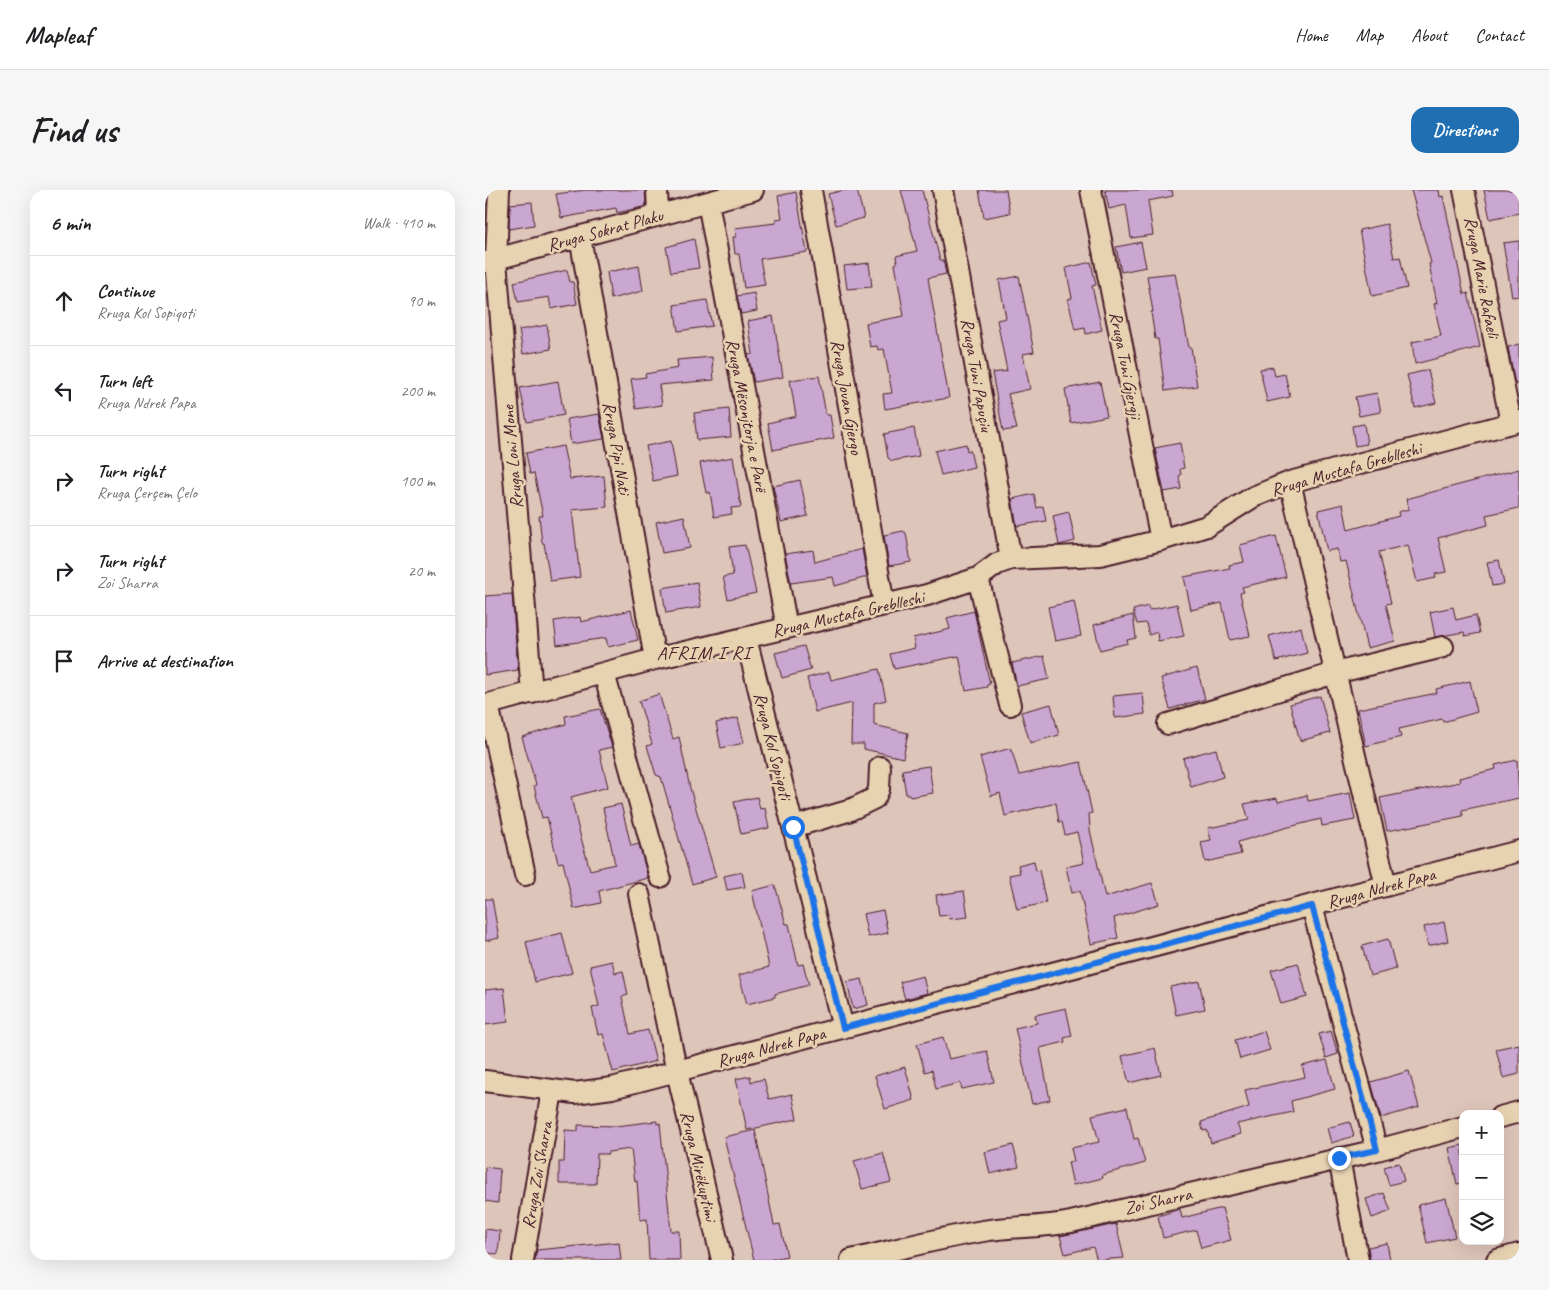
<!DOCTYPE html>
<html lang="en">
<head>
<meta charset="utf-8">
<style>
  body { margin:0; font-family:Caveat,sans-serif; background:#f6f6f6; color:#202124 }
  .controls { position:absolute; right:15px; bottom:15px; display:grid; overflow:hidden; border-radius:10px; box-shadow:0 5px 20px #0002 }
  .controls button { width:45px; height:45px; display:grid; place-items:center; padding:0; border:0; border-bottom:1px solid #e0e0e0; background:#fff; color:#202124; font:25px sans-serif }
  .stop { position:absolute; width:15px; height:15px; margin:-11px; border:4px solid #1a73e8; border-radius:50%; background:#fff }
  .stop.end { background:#1a73e8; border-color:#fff; box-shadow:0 1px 5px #0008 }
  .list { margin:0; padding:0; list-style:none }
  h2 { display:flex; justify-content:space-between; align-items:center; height:65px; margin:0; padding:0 20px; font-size:21px }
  h2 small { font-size:16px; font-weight:400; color:#757577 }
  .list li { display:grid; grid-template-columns:32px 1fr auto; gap:15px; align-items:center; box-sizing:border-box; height:90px; padding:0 20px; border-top:1px solid #e0e0e0 }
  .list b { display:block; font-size:19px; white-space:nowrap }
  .list p { margin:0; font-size:16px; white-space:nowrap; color:#757577 }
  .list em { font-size:16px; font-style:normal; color:#757577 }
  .icon { flex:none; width:28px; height:28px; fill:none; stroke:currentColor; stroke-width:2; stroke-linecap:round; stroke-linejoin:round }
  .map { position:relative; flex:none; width:1034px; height:1070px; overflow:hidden; border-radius:15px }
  header { display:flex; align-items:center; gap:30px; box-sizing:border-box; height:70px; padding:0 25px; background:#fff; border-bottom:1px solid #e0e0e0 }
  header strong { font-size:24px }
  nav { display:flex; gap:28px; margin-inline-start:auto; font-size:18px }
  .intro { display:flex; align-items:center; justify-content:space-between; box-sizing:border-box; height:120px; padding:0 30px }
  h1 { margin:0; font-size:35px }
  .button { padding:12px 22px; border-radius:15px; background:#1f6fb2; color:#fff; font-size:18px; font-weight:700 }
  main { display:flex; gap:30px; padding:0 30px }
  aside { flex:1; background:#fff; border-radius:15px; box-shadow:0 5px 20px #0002 }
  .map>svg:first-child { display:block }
</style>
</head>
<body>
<header>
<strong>Mapleaf</strong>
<nav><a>Home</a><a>Map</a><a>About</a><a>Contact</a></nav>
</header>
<div class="intro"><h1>Find us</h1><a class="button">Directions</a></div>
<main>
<aside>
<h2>6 min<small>Walk · 410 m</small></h2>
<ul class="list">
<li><svg class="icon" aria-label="ahead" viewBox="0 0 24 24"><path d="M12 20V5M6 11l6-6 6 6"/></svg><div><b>Continue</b><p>Rruga Kol Sopiqoti</p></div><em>90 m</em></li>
<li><svg class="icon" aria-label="left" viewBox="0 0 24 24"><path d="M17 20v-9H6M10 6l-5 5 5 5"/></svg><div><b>Turn left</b><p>Rruga Ndrek Papa</p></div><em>200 m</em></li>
<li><svg class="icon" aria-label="right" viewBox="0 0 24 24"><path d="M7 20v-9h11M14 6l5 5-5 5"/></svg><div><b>Turn right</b><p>Rruga Çerçem Çelo</p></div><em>100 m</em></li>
<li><svg class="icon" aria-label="right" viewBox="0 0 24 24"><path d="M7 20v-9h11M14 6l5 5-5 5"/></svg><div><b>Turn right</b><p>Zoi Sharra</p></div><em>20 m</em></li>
<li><svg class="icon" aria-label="arrive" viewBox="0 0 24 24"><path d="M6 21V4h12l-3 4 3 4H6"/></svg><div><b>Arrive at destination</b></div></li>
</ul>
</aside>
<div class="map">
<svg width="1034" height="1070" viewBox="0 0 1034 1070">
  <rect width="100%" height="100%" fill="#dec5ba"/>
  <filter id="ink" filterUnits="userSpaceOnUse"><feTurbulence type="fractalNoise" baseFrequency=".02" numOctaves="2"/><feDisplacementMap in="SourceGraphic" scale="10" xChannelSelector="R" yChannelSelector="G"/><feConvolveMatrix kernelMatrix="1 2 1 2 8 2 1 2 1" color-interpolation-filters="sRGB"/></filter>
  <g filter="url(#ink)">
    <path fill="#caa7d0" stroke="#4a1f2b" d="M100,0h60l1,16 -29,7 -1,-5 -55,10 -5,-24z
      M359,0h13l7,28 -28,7 -8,-31z
      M416,0h21l18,70h3l3,14 -18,4 21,120 -64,11 -2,-15 9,-1 -8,-44 -6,1 -1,-4 -7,1 -4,-24 38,-7 -9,-52 2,-1 -1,-7 21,-5z
      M494,0h27l4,23 -26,5z
      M620,0h67l1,6 -25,5 5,34 -22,3 -5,-33 -17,4z
      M926,0h28l1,7 3,-1 21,98 4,-1 12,54 -65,17 -3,-22 29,-6 -7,-32 3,-1 -8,-39 2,-1z
      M999,0h34l1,23 -29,6z
      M311,2l11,60 -47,7 5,26 -21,3 -5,-34h-4l-2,-17h3l-1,-9 41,-5v-4l6,-1 -4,-22z
      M47,12l2,23 -25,4 1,-25z
      M902,34l7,34 6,-1 7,31 -35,8 -13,-66z
      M209,49l5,29 -28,4 -5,-25z
      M1034,51v55l-7,1 -9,-54z
      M656,52l5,25 -25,5 -5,-25z
      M606,72l5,23 -4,1 10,44 -16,4 -1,-6 -10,2 -7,-31 4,-1 -6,-30z
      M384,73l3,24 -25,2 -3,-23z
      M154,76l4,25 -32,8 -4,-27z
      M82,80l3,12h3l4,22 -26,5 -2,-12 -31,5 -4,-20z
      M690,83l14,75 2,-1 6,39 -32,5 -7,-52h-3l-4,-27h2l-6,-36z
      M534,86l15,76 -11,2 7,35 -22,5 9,35 -14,2 -11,-58 15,-2 -10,-51 9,-2 -7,-38z
      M269,103l3,18 -16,3 -4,-18z
      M222,110l5,26 -34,5 -4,-26z
      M288,126l10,61 -29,5 -6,-27 5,-1 -5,-33z
      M62,135l4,24 -28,5 -4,-24z
      M1034,154v39l-4,1 -7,-37z
      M227,167l2,23 -55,5 3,20 -26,4 -5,-30 15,-2 -1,-3 33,-6 -1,-8z
      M788,177l2,9 10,-2 5,23 -23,5 -7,-33z
      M943,180l8,33 -21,5 -8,-33z
      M334,186l7,39h4l4,23 -61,12 -5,-27 28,-7 -6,-36z
      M73,191l6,34 -37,7 -7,-34z
      M615,192l7,34 -36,7 -6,-34z
      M892,203l4,19 -22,4 -4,-19z
      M244,219l2,28 -34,3 -3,-27z
      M114,224l5,25 -33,5 -4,-25z
      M879,234l3,20 -12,2 -3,-20z
      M429,238l5,28 -27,5 -4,-3 -4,-24z
      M186,251l6,35 -24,5 -7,-35z
      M695,253l4,25 -4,1 1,6 -2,1 2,13 -17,3 -9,-44z
      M481,254l1,7 3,-1 4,17 -33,8 -6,-24z
      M78,256l7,33 34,-3 3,31 -35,3 8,67 -30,4 -6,-38h-2l-3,-27h4l-9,-43 -4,1 -4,-21z
      M248,267l8,50 -10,1 1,6 -18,3 -4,-25 -4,1 -6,-30z
      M1034,279v39l-33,7 2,10 -50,13 8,34 -11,2 1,4 -19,4 -9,-37 -29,7 12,51 -5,1 9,37 -28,7 -21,-87 -6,1 -3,-13 -10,2 -9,-41 25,-6 5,26 51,-14 -1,-4 11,-3 -3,-10z
      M315,290l8,36 -27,6 -8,-36z
      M549,304l3,14 6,-2 3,15 -29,5 -5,-27z
      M584,322l6,29 -16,4 -6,-29z
      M199,326l6,32 -28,5 -6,-31z
      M418,341l3,2 5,29 -22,4 -5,-31z
      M791,346l10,41 -44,10 2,5 -4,1 10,43 -20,4 -8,-37 -31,7 -7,-33 46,-9 -1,-3 15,-3 -4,-17z
      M260,355l11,48 -28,6 -5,-22 10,-2 -4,-28z
      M377,359l5,28 -32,9 -2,-9 -42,6 -6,-29 28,-4 2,12z
      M1014,370l5,24 -12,2 -5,-24z
      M212,392l4,25 -35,6 -4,-25z
      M27,404l6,76 -33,5v-79z
      M589,411l7,35 -26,5 -7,-34z
      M692,414l7,32 -26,5 -1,-9 -8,3 -3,-12 -9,1 -4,-14 15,-4 1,4z
      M968,417l3,13 20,-5 4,18 -15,3 -1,-4 -29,5 -5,-25z
      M146,420l7,30 -30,7 -2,-9 -49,7 -3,-24 26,-4 1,5z
      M489,421l16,73 -3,1v2l-21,4 -7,-35 -65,13 -4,-15 25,-6 -2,-10 37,-9 -3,-11z
      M648,425l3,23 -9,2 1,3 -28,7 -6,-25z
      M816,437l6,26 -31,8 -7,-25z
      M319,456l7,24 -29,8 -7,-25z
      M559,466l5,23 -32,7 -5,-23z
      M712,478l8,31 -35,10 -9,-31z
      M394,479l7,31 -12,3v22l34,8 -5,25 -39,-9v-5h-13l1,-41 -37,9 -8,-34 22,-6 2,8z
      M985,491l7,31 -34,10 -1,-3 -43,10 2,8 -35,9 -8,-37 79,-16 -1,-4z
      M658,503l2,21 -30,4 -2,-22z
      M174,504l14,45 6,-2 11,51 26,89 -24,7 -31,-107 -5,-2 -9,-29 5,-2 -13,-43z
      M835,506l10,37 -30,8 -10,-37z
      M566,514l8,31 -29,8 -9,-31z
      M115,519l12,38 -13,3 9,37 -37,10 7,30 12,43 25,-6 -12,-56 18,-4 10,42 8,-2 9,34 -49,13 2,12 -27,6 -11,-47 -5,1 -11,-46 -5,1 -8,-32 2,-1 -14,-48 44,-13 -1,-8z
      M253,528l6,25 -23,5 -5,-25z
      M526,558l8,27 62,-13 11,51 -3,1 1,16 15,67 47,-14 7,21 -45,14 4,20 -27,6 -11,-53 -8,2 -6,-26 18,-4 -7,-31 -12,3 -3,-13h-3l-3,-19 -51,13 -5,-23 -9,3 -11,-39z
      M731,559l7,28 -32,10 -8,-29z
      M1032,570l2,38 -57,12 1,6 -76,15 -7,-33 80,-16 -1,-4 37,-9 -1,-4z
      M444,576l4,27 -23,4 -1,-3h-3l-4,-24z
      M865,603l5,27 -33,6 -1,-7 -36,9 -47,14 3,12 -36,8 -4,-20 10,-2 -3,-12 41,-8 -5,-16 33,-6 1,4 29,-7 1,6z
      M272,607l3,12 5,-1 4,20 -28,6 -7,-32z
      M549,671l2,10 3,-1 7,33 -29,6 -8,-34 11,-2 -2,-8z
      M257,682l3,15 -18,3 -3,-14z
      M290,695l11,39h3l9,41 5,-1 6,21 -34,9v3l-28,7 -8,-29 30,-8 -17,-76z
      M479,701l4,26 -18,2 -1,-4 -10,1 -3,-21z
      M0,709h7l7,39 -14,3z
      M398,720l5,23 -20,4 -5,-23z
      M959,732l4,19 -20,5 -4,-19z
      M77,743l10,40 -37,9 -9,-40z
      M903,749l8,30 -26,7 -8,-30z
      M127,771l3,12 8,-2 5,24 -6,2 8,37 18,-4 8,31 -43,11 -10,-38 -5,1 -6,-27 7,-2 -9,-40z
      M813,773l9,34 -26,7 -10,-34z
      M438,786l4,17 -22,6 -5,-17z
      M377,789l6,26 -15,4 -6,-27z
      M714,791l6,28 -29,6 -6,-28z
      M19,798l4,34 -23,3v-35z
      M581,818l6,28 -8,2 1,4 -25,6 10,52 -18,4 -17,-76 22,-5 -2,-8z
      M779,841l6,19 -30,9 -5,-19z
      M846,841l7,23 -12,4 -7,-24z
      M458,847l6,22 38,-8 7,31 -32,7 -2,-6 -24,6 -4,-19 -7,2 -8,-28z
      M1034,854v30l-16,4 -7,-29z
      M670,858l6,27 -32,8 -7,-27z
      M842,870l8,29 -44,12 2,11 -56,12 4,10 -30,9 -4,-13 -4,1 -2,-9 48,-15 -4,-17 60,-13 -3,-11z
      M420,877l9,33 -29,9 -10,-33z
      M924,881l10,36 -38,11 -10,-36z
      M265,886l1,6 13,-3 5,20 23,-5 5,25 -50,11 -11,-51z
      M642,917l7,32 4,-1 7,25 -43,12 1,3 -30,7 -5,-23 6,-1 -3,-13 28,-6 -7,-27z
      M172,931v3l3,-1 11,108h8l1,29h-31l-2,-41 -7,1 -3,-39 -2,1 -4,-33 -23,3v2h-11l-1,30h-37v-22h5l1,-32 13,1v-6l38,1z
      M865,932l4,14 -23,7 -4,-15z
      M270,940l19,95 6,-1 7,32 -19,4h-14l-30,-123z
      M528,955l6,22 -29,7 -5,-22z
      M978,955v38l-6,1 -8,-36z
      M398,963l8,29 -29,7 -8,-28z
      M914,973l5,18 -15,4 -5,-18z
      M0,977l15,2 -2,34 -13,-2z
      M899,1003l7,18 -19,7 -6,-19z
      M961,1008l9,39 -28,6 -9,-38z
      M737,1018l9,32 -30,8 -5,-18 -33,8 -5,-22 22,-7 2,9z
      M631,1034l8,34 -27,2 -4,-13 -28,7 -5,-18z
      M0,1039l15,2 -2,23 -13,-1z
      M134,1052l2,18h-86l2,-10z
      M902,1053l3,17h-20l-2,-13z"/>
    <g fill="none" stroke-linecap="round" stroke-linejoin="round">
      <g stroke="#4a1f2b" stroke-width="24">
        <path id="minor" d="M14,0l-3,70 36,433
          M172,0l1,25
          M326,0l73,415
          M458,0l68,369
          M606,0l70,350
          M979,0l47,233
          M223,12l79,426
          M95,47l75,422
          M0,72l268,-72
          M805,292l96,404
          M493,388l32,127
          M261,448l97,390
          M119,483l56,204
          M3,514l37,171
          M0,515l170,-46 272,-64 51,-17 19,-14 14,-5 89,-4 61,-15 46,-14 46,-29 37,-15 229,-61
          M683,534l167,-51 108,-26
          M308,637l55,-16 27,-13 4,-9 1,-22
          M154,704l38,178 45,188
          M827,716l65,244
          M0,891l90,12 37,-5 907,-237
          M1015,927l19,-5
          M854,968l19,102
          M38,1070l29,-169
          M366,1070c44,-10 88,-22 132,-29 29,-5 58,-3 88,-9l306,-72 86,-23
          M1012,1070l22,-6"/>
      </g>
      <use href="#minor" stroke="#e7d2b1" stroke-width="20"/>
    </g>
  </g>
  <g fill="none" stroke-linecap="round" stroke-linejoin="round" filter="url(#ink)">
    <path stroke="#1a73e8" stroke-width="6" d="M308,637l50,201 469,-122 65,244 -38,8"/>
  </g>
  <g text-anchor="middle" stroke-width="5" stroke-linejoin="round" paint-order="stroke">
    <g font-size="18" fill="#4a1f2b" stroke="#e7d2b1">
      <text transform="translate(120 40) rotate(-15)" y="6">Rruga Sokrat Plaku</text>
      <text transform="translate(997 87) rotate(79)" y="6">Rruga Marie Rafaeli</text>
      <text transform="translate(641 175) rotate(79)" y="6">Rruga Tuni Gjergji</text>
      <text transform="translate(492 185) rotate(80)" y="6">Rruga Tuni Papuçiu</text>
      <text transform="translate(362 207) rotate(80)" y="6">Rruga Jovan Gjergo</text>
      <text transform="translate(262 225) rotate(79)" y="6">Rruga Mësonjtorja e Parë</text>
      <text transform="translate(132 258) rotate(80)" y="6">Rruga Pipi Nati</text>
      <text transform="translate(27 267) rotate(-95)" y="6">Rruga Loni Mone</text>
      <text transform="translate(861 279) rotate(-16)" y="6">Rruga Mustafa Greblleshi</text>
      <text transform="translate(363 424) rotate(-13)" y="6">Rruga Mustafa Greblleshi</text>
      <text transform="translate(288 556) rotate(76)" y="6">Rruga Kol Sopiqoti</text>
      <text transform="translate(896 698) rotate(-15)" y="6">Rruga Ndrek Papa</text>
      <text transform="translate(286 857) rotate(-15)" y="6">Rruga Ndrek Papa</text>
      <text transform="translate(214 976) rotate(77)" y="6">Rruga Mirëkuptimi</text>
      <text transform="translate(52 985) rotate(-80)" y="6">Rruga Zoi Sharra</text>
      <text transform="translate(673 1011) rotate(-13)" y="6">Zoi Sharra</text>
    </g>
    <g font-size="19" letter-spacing="1" fill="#4a1f2b" stroke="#e7d2b1">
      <text x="219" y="469">AFRIM I RI</text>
    </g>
  </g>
</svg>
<div class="controls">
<button>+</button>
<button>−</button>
<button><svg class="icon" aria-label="layers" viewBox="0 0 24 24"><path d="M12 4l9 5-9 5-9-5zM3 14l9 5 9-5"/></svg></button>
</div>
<div class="stop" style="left:308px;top:637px"></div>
<div class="stop end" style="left:854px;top:968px"></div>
</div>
</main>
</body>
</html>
